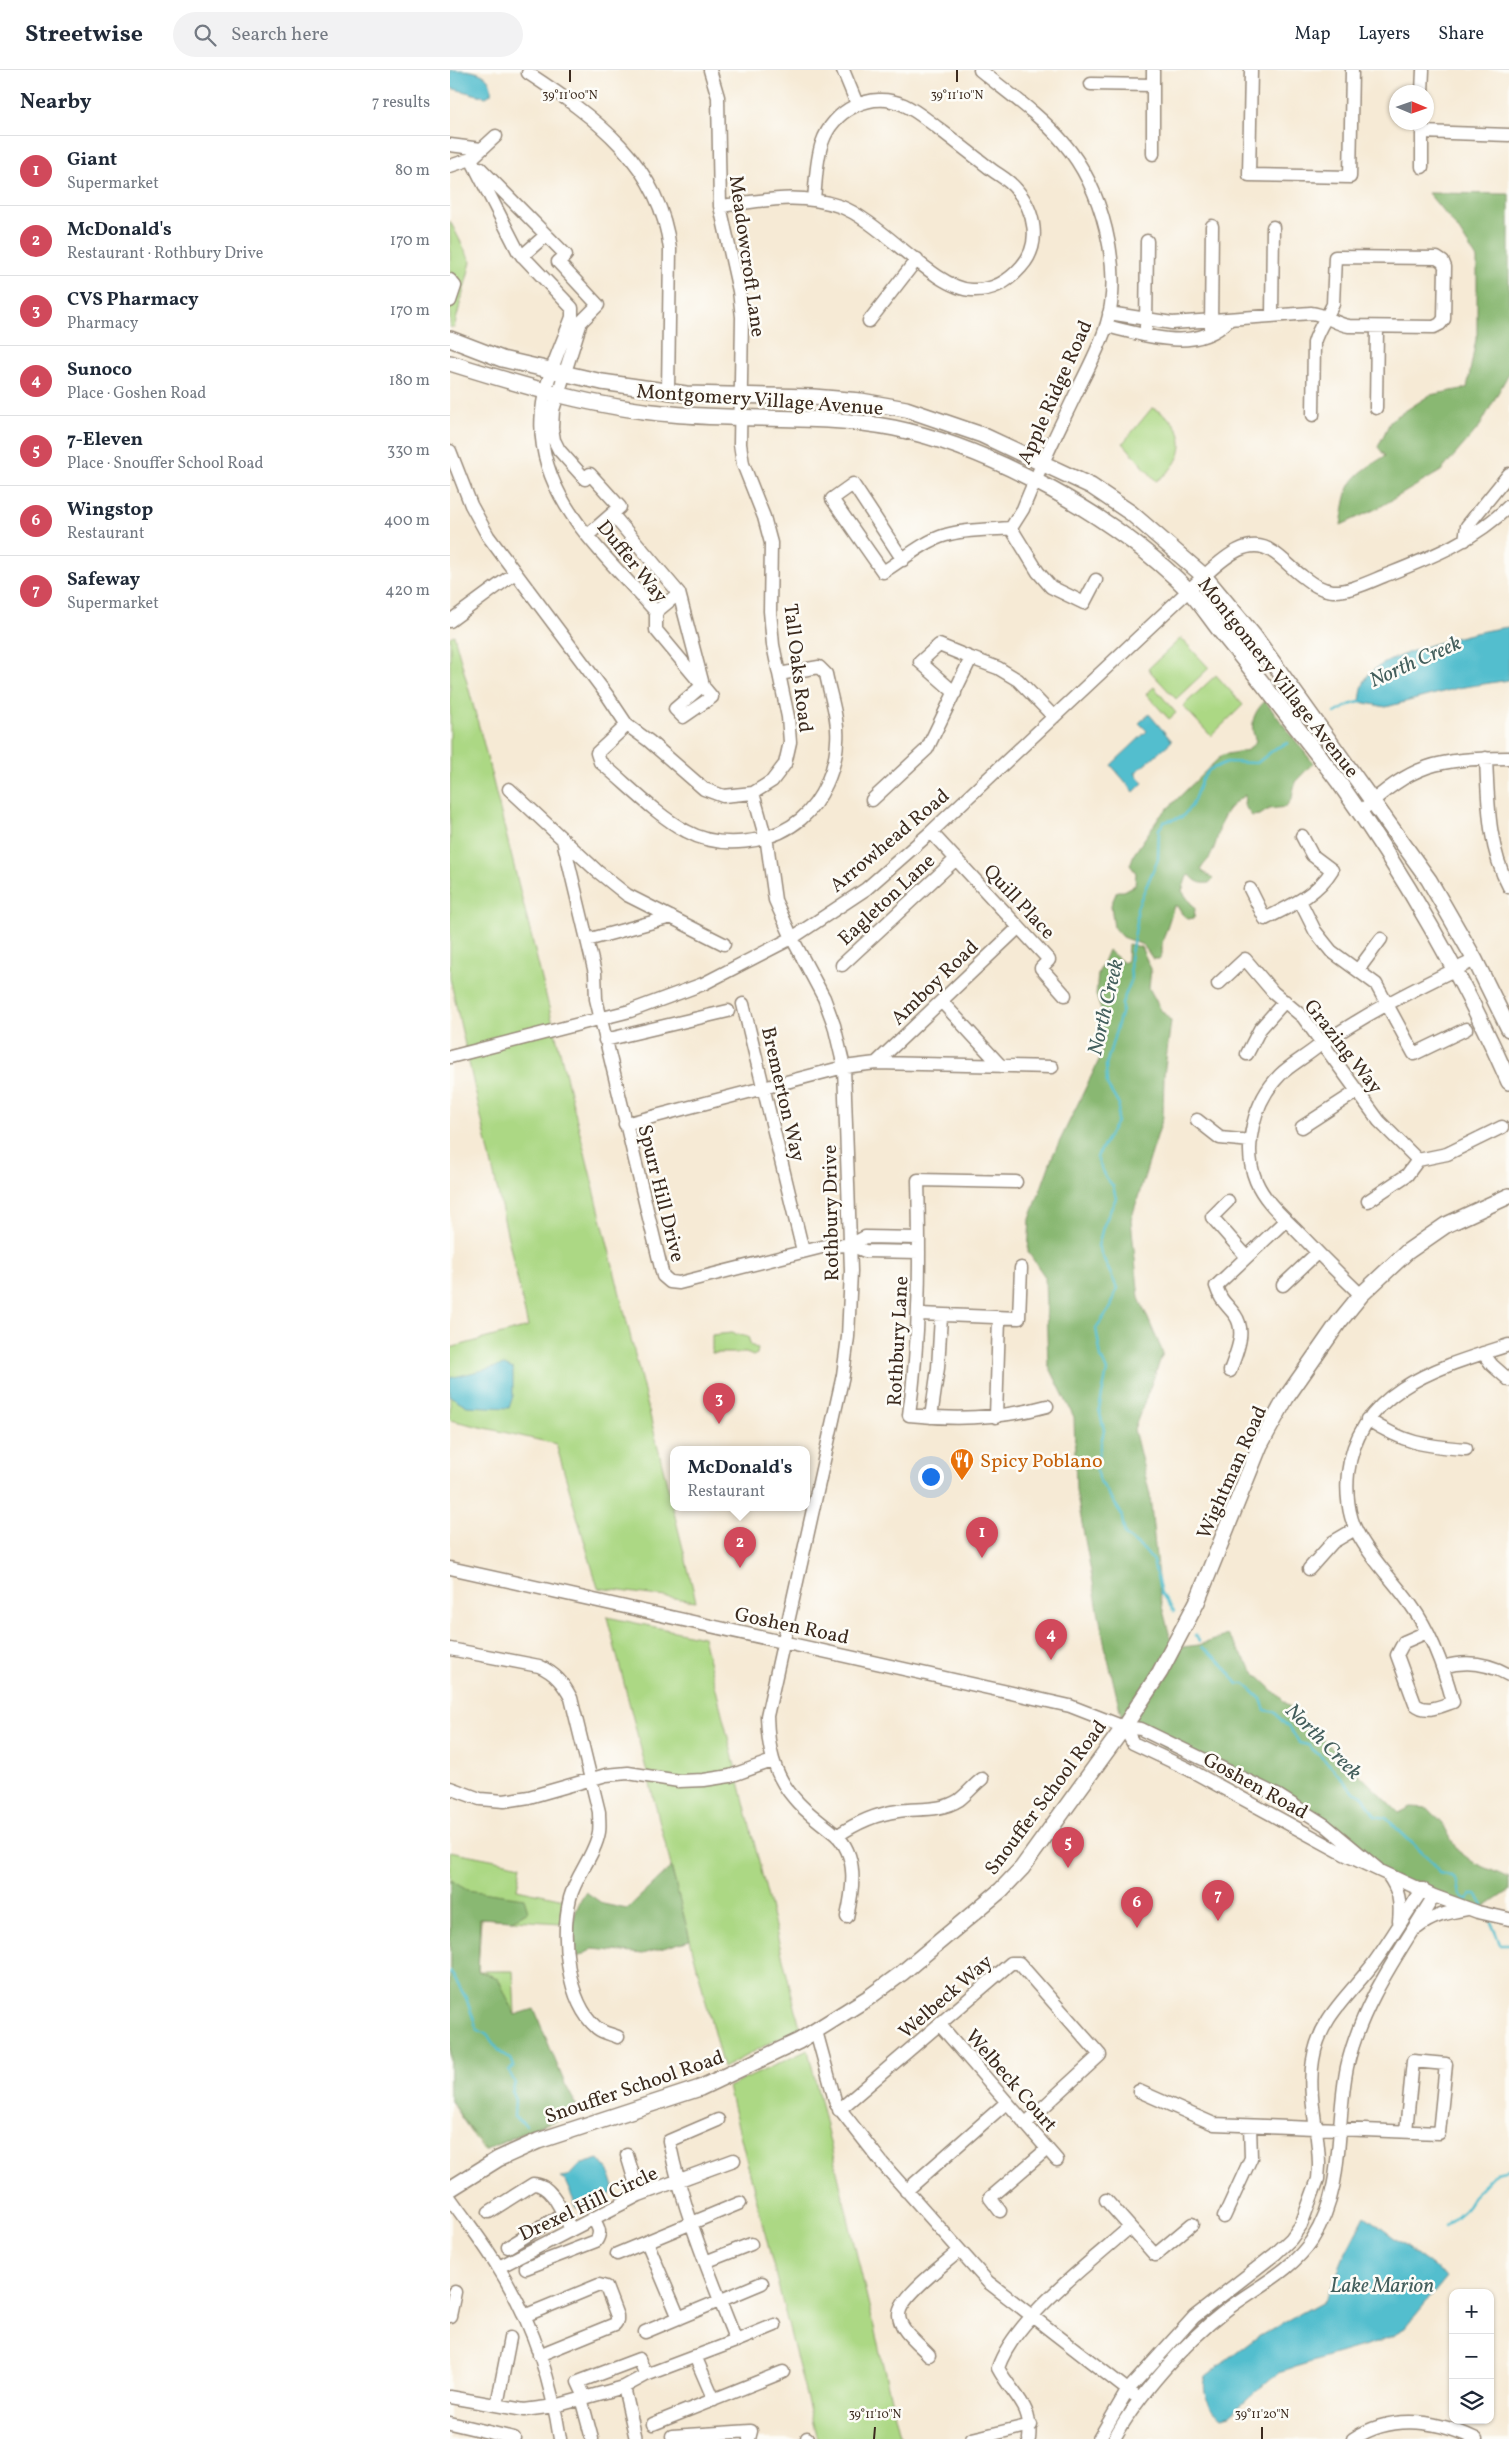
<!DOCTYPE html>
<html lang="en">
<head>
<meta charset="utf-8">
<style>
  body { margin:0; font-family:Vollkorn,serif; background:#f2f2f3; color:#1f2937 }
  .controls { position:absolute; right:15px; bottom:15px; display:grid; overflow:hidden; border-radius:10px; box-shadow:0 1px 4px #0004 }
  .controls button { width:45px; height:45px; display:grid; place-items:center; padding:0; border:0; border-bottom:1px solid #e0e1e3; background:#fff; color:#1f2937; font:25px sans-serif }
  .compass { position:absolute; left:939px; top:15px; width:45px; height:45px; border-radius:50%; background:#fff; box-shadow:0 1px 4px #0004; rotate:92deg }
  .you { position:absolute; left:480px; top:1406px; width:18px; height:18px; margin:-12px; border:4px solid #fff; border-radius:50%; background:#1a73e8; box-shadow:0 0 0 8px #1a73e833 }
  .badge { display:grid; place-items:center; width:32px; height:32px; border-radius:50%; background:#d1495b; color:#fff; font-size:16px; font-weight:700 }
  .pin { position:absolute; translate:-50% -41px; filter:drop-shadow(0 1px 2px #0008) }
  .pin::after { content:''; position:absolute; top:26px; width:18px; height:15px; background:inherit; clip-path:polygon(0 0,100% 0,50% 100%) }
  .popup { position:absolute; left:220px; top:1376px; width:140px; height:65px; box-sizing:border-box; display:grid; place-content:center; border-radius:10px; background:#fff; filter:drop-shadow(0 1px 4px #0005); font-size:16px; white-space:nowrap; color:#747a83 }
  .popup b { font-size:19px; color:#1f2937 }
  .popup::after { content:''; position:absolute; left:50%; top:100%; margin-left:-10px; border:10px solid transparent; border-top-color:#fff }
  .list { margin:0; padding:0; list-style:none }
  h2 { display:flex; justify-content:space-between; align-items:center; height:65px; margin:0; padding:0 20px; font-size:21px }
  h2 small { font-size:16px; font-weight:400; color:#747a83 }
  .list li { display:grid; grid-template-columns:32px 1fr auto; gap:15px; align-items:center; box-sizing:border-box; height:70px; padding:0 20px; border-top:1px solid #e0e1e3 }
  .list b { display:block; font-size:19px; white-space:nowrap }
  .list p { margin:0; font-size:16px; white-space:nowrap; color:#747a83 }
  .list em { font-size:16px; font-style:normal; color:#747a83 }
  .icon { flex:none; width:28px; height:28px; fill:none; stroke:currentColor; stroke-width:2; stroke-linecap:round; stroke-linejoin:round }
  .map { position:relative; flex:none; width:1059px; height:2369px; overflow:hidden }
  header { display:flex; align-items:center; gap:30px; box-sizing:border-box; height:70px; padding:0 25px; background:#fff; border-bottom:1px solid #e0e1e3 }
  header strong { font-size:24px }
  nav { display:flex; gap:28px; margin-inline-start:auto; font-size:18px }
  .search { width:350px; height:45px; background:#f2f2f3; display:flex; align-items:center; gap:12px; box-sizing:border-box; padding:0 18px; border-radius:28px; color:#747a83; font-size:19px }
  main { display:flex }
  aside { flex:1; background:#fff }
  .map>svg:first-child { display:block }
</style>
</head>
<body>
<header>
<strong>Streetwise</strong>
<div class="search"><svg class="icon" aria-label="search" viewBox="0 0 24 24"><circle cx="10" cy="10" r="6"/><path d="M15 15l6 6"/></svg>Search here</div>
<nav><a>Map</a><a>Layers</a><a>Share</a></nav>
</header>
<main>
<aside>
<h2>Nearby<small>7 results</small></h2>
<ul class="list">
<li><span class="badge">1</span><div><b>Giant</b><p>Supermarket</p></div><em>80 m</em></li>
<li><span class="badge">2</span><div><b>McDonald's</b><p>Restaurant · Rothbury Drive</p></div><em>170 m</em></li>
<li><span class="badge">3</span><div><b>CVS Pharmacy</b><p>Pharmacy</p></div><em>170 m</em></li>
<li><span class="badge">4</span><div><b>Sunoco</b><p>Place · Goshen Road</p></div><em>180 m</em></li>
<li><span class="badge">5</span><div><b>7-Eleven</b><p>Place · Snouffer School Road</p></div><em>330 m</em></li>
<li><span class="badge">6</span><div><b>Wingstop</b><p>Restaurant</p></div><em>400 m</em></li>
<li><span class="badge">7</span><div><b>Safeway</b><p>Supermarket</p></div><em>420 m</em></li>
</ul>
</aside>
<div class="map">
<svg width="1059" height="2369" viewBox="0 0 1059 2369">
  <rect width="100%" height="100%" fill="#fdfcf7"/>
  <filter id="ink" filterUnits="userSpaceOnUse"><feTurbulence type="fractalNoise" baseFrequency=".02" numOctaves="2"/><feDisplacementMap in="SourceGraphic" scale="10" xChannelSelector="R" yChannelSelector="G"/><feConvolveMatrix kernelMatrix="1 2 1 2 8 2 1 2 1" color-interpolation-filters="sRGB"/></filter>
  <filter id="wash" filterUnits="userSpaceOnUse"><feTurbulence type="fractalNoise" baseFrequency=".0096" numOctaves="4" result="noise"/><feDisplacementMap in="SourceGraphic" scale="20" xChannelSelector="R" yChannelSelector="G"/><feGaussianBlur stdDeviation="1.12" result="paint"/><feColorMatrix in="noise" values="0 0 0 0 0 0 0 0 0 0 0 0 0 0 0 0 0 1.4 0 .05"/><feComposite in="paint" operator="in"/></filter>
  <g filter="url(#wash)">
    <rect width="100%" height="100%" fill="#f6ead5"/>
    <path fill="#acd884" stroke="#748151" d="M0,151l21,41 -17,66 -4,-1z
      M702,338c38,16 38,52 4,73l-33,-38z
      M4,565l29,106 213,860 -98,-13 -42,-144 -106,-24v-72l78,-21 -78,-349v-341z
      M731,568l28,30 -33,31 -28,-30z
      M766,605l27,30 -32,31 -28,-30z
      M704,617l22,26 -7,6 -23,-25z
      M282,1263l16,4 3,8 7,4 -1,5 -4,2 -7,-3h-34v-18z
      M157,1547l96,20 97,390 -77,41z
      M0,1781l71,14 -4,24 47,10 -3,24 -80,-5 -3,53h35l2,44 66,97 -49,17 -48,22 -34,-50z
      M358,1980l85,357 8,32h-84l-89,-352z"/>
    <path fill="#89b872" stroke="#627148" d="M978,123l81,1v179l-29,53 -39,45 -63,37 -37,17c7,-44 6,-45 44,-69l-7,-9 13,-27 39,-25 37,-7 10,-54v-75l-19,-30z
      M815,631l48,62 -18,19 -3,16 -6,9 -17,2 -9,6 -8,1 -8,-11 1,-10c-32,21 -21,35 -35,62 -3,5 -8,8 -9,13l12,9 -4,4c-9,1 -13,-1 -19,-8l-3,1 -5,15 13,18 -1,9 -6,1 -6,-5 -5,-8h-3l-12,37v11l-3,5h-6l-10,-14 -21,-8 -8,-9 -3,-23 6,-14h7l11,-6 1,-12 -6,-8 4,-11 26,-38 62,-61 26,-5 8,-9c-7,-16 -3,-28 9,-40z
      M678,874l13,3 10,22 -2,19 12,22 10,11 -7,54 -1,42 -32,103 8,78 24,55 -29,76 16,66 10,104 13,49 26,-3 29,-10 25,36 146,142 12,-6 17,1 15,16 14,26 16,12 36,16v13l-31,21 -90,-37 -63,-50 -201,-98 -20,-85 -28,-151 -2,-74 -26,-53 -3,-87 -17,-25 2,-33 23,-64 48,-99 1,-43 -6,-18 2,-21 10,-24 16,13 3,-3z
      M221,1797l19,73 -47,14 -50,-5 -17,9c-4,-27 -6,-43 10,-66l17,12 24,5z
      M0,1810l17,10 57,8 4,13 -15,9 -33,-2 -2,53 20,7 17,37 19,-6 31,75 14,26 -49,19 -44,21 -36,-49z"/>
    <path fill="#53bece" stroke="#477476" d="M0,0c19,0 44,0 41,24l-5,3 -36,-9z
      M1059,557v53l-51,8 -72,19 -26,-5c1,-10 3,-22 10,-29 22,-21 108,-43 139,-46z
      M699,644l23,27 -37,32 8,10 -9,9 -23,-27 36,-34 -8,-8z
      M54,1295l9,4v27l-4,12 -42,-2 -17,-10v-18z
      M149,2089l10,12 5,16 -3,7 -29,14h-5l-12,-27 -5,-3 8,-1 11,-12z
      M915,2146l82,61 -42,51 -26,14 -101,30 -48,43 -9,2c-13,-11 -20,-24 -15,-41l50,-38 67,-37 9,-15 14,-34z"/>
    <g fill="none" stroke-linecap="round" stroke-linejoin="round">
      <path stroke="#53bece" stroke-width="2.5" d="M885,643l14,-8 14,-4
        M724,1541l-13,-18 -8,-32 -9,-11 -19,-15 -4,-22 -23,-35 -2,-13 8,-35 -5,-21 8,-38 -6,-14 -5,-29 15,-21 6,-19 -19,-42 5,-19 13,-29 -3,-12 -9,-11 -7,-18 20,-35 2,-17 -12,-20 -1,-20 16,-55v-7l9,-22 -1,-22 7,-37v-14l21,-49 1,-30 5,-7 18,-5 10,-12 10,-26 7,-9 18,-8 30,1 19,-15 12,-5
        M745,1565l4,6
        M752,1577l18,14 18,23h7l16,15 4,11 10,2c7,11 20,19 24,31l9,2 23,21 21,25 12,6 11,19 11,2 49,47 4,8c18,3 19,5 21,22l6,5 5,-5h6l6,11
        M1041,1852l9,22h9
        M0,1901l16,27 11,31 10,6 14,18 10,6 3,7 -5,5 6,12 -3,9 3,7 -1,18 12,8
        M995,2157l20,-18 8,-13 23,-24 13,-3"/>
    </g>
  </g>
  <g filter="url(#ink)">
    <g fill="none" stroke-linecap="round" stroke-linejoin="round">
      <g stroke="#988a7a" stroke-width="15">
        <path id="minor" d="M393,0l14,34
          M530,0c28,23 59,44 83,72 39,45 61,127 43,185 -7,21 -18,42 -28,62 -19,40 -39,79 -55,120l-12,19
          M703,0v84
          M801,0l-2,105 101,2 2,-107
          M78,3c67,44 132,91 142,176l-2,142
          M641,14l62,1
          M972,22l1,-22
          M972,62l87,3
          M0,75l31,4
          M21,89l47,92 54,57v9c-11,30 -27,62 -30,94 -9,85 64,144 114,201v18l56,67 -29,20 -8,-8 28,-24
          M0,96l21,-7 25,-23
          M972,97v-45
          M30,98l86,87 -8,7 40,43 -17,17 -28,88 -1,18 2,12 5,10 26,29 5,-5 30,33 -8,7 67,79 23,88
          M270,136c43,-5 77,-14 119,0 41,14 95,83 133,84 20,1 36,-8 49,-23 21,-23 14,-56 -5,-78 -6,-8 -16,-13 -24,-19 -18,-14 -36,-28 -54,-42 -11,-8 -21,-17 -34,-23 -33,-15 -71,5 -82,38 -6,17 -6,38 -8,56
          M72,186l24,-21
          M0,210l5,6 -5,15
          M659,243l63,10 139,-10c14,1 24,11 38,13l85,1 6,-3 4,-5 1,-52 -2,-5 -6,-4 -102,-1 -2,47c-6,14 -15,24 -19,39l-1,72
          M822,246l1,-89
          M419,251l48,-62
          M656,256c40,9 90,28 123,-6
          M696,258l1,-87
          M761,258l1,-102
          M926,338l1,-81
          M0,381l21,54 17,31 119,159 20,30 22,16 55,48 19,7 30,-3 19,-12 13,-17 5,-22 -2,-25 -15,-72 -3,-34 1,-68 -7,-26 -21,-53 -3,-20 2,-127 -3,-26 -19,-85 -2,-109 -8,-27
          M561,458l27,44 13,15 33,16 12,-23
          M138,465l24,-21
          M1015,470l2,-14 42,-52
          M453,490l-50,-76 -21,15 51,73c20,-12 41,-31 63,-37 20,-6 45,-5 65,-7
          M206,542l23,-19
          M0,551l65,-48
          M505,623l-35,-31 19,-17 32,13
          M177,655l-30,28 3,9c26,21 57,54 86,69 34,19 85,13 115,-12 21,-18 35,-50 36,-78 2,-22 -7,-46 -11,-67l-7,-7 -40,7
          M1036,688c2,43 2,90 23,129
          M59,719l88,82 30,24 97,49
          M303,723l14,50 8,57 17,38 32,60 10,27 10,42 7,204 -3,66 -5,38 -76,341c1,31 6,58 27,82 11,14 27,24 41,36 24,21 18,56 12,83
          M422,730l55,-51 44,-91 27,10 20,12 36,37
          M909,743c55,-50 77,-54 150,-55
          M481,762l118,128 -8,8 24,27
          M113,770l32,133 1,26 67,277 7,6 9,1 147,-37 24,-1 15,6 54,1
          M800,819l15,30c25,-13 52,-24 67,-49l-20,-15 -10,-19
          M850,831l15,30 16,20 45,33 38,70 52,-25
          M137,870l84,-23
          M392,895l114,-106
          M908,900l23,-31
          M768,914l27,-25 28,33 30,25 76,104 39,39
          M492,932l59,64
          M293,934l60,247
          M155,970l123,-29
          M797,984l13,-25 25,-28
          M0,987l180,-46 73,-27 89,-46 74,-49 65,-57 273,-256c18,-16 44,-42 69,-24 11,7 19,17 29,24 10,8 19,14 31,15 16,1 36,-9 51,-15 45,-18 90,-35 125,-70
          M426,993l142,-135
          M747,1050l23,18 31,3
          M175,1054l219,-57 32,-4 176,4
          M852,1057l54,-35
          M968,1090l29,-6 55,-27
          M566,1112l-98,-2c2,79 2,157 -9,235 47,5 92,4 138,-9
          M778,1131l-16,16 34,39
          M918,1131l39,-26 11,-15
          M400,1175l15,-8 54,1
          M833,1215l34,-32
          M911,1225c-23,-22 -45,-44 -67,-67 -14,-14 -30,-28 -38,-47 -14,-34 -2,-80 24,-106 10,-10 25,-18 36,-27 50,-35 104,-62 159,-88
          M469,1244l100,4 2,-50
          M1033,1283l9,12 17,15
          M780,1301c6,-18 17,-39 5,-56 -9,-12 -14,-13 -19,-29l70,-66
          M481,1347l7,-49 3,-52
          M546,1347l3,-99
          M917,1349c37,24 56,27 99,30
          M0,1498l620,138 54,21 17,2 138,67 46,29 53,44
          M859,1499l24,-27 22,-13
          M977,1562l-23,10 -7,13 18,49c11,10 26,2 38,-2 -9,-34 -21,-68 -42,-97 -18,-25 -40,-46 -54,-73 -9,-17 -11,-40 -9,-59 10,-84 92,-106 161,-128
          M0,1579l89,17c16,7 24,17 32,32l28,114c0,7 1,14 0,20 -4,23 -23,43 -29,66 -9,37 -4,103 27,130 6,5 14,6 21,9
          M993,1597c23,-7 45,-4 66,8
          M674,1657l9,16 55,26 156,85 90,42 44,16 31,7
          M0,1718l30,11 24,2 25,-4 77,-22 22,-2 51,8 25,-1 26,-4 42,-15
          M387,1766c19,-13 38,-22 61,-25 20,-3 42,1 61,-11 8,-6 15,-15 23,-21
          M938,1805c11,15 13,27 11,46
          M967,1858c14,-12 33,-16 50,-19
          M490,1955l117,135
          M366,1961l20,73 47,60 105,118 146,113
          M689,2021l75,33 225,9 7,-69 -33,-3 -7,70
          M389,2040l172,-147h8l81,92 -75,69
          M177,2085l12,40
          M456,2121l100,-88
          M0,2128c16,23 34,45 48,69 33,52 53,112 62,172
          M656,2130l49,55 37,-31
          M550,2141l-10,-13 57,-49
          M39,2142l44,-28c20,0 30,31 38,45
          M774,2147l27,-59 -1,-32
          M197,2172l32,76
          M58,2177l54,-33
          M167,2184l123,-51
          M255,2192l46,-18
          M49,2197l140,-72 95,-35
          M76,2198l70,-27c6,-9 2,-14 -3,-23
          M0,2246l5,-24
          M74,2246l75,-31 7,2 11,29v5l-2,3 -76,31
          M195,2262l117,-49
          M286,2271l39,-16
          M479,2285c-9,-10 -30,-25 -30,-40 0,-18 47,-52 60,-64
          M245,2286l19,44
          M174,2317l12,52
          M0,2327l74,13 31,-4 69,-19 22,-12 90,-34c-26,-66 -53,-130 -67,-200l49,-21
          M135,2327l-7,-15 61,-23 7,16
          M131,2328l11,41
          M47,2335l13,-67
          M0,2353l64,15
          M203,2354l130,-52
          M222,2366l79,-5 -2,8
          M357,2369v-1
          M522,2369l59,-14
          M579,2369c4,-35 -17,-44 -31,-71 16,-49 93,-106 132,-141
          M649,2369l28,-48 67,-74 81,-63 16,-15 10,-14 17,-46 1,-13c0,-35 -12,-72 -6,-106 6,-40 33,-62 57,-92 18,-23 35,-54 53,-79
          M664,2369c23,-43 72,-98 111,-128 29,-23 66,-39 87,-71 34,-53 23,-114 35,-173 14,-63 54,-117 87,-171
          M903,2369c40,-26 83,-19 123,0"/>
      </g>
      <g stroke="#988a7a" stroke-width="18">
        <path id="major" d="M0,269l52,20 100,23 84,12 127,3 48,4 45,8 76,26 109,51 40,27 73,63 50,60 175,244 46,80 34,69
          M0,293c74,23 145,45 222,51 74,7 149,0 222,14 100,21 222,89 294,162 11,11 20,25 30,38 22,27 44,54 65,82 18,23 37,47 55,71 65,91 126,198 171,301
          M0,2119l48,-30 40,-18 162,-53 99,-47 69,-43 34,-25 99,-83 21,-22 102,-141 36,-55 37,-70 63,-157 26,-47 53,-76 22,-27 46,-43 39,-27 63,-29"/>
      </g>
      <use href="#minor" stroke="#fff" stroke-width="12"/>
      <use href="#major" stroke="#fff" stroke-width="15"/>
    </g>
  </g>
  <path fill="none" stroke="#3b2a1e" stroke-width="2" d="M120,12v-12M507,12v-12M424,2369l1,-12M812,2369v-12"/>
  <defs>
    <g id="restaurant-pin" transform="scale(1.25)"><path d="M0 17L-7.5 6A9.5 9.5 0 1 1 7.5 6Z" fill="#e8710a" stroke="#fdfcf7"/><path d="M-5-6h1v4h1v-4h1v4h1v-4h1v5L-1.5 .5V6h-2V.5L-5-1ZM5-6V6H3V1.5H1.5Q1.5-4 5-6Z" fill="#fff"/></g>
  </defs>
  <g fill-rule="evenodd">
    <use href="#restaurant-pin" x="512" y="1390"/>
  </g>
  <g text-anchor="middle" stroke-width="5" stroke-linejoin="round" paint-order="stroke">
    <g font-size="20" fill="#3b2a1e" stroke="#fdfcf7">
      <text transform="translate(298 186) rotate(82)" y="7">Meadowcroft Lane</text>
      <text transform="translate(604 322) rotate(-66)" y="7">Apple Ridge Road</text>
      <text transform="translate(310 329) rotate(4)" y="7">Montgomery Village Avenue</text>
      <text transform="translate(183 491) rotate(51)" y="7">Duffer Way</text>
      <text transform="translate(349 598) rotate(83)" y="7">Tall Oaks Road</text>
      <text transform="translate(829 607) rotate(52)" y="7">Montgomery Village Avenue</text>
      <text transform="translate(439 770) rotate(-40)" y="7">Arrowhead Road</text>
      <text transform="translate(436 829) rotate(-43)" y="7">Eagleton Lane</text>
      <text transform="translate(570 831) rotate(47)" y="7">Quill Place</text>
      <text transform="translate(484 912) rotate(-44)" y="7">Amboy Road</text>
      <text transform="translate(894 976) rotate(52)" y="7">Grazing Way</text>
      <text transform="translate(334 1024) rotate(77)" y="7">Bremerton Way</text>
      <text transform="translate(212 1123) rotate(76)" y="7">Spurr Hill Drive</text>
      <text transform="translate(380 1143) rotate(-91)" y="7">Rothbury Drive</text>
      <text transform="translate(447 1271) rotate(-87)" y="7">Rothbury Lane</text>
      <text transform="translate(781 1402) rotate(-66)" y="7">Wightman Road</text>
      <text transform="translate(342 1555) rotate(12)" y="7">Goshen Road</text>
      <text transform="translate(806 1715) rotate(29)" y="7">Goshen Road</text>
      <text transform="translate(595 1727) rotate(-53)" y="7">Snouffer School Road</text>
      <text transform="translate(495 1926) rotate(-41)" y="7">Welbeck Way</text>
      <text transform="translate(562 2010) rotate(49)" y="7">Welbeck Court</text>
      <text transform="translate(184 2016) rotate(-19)" y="7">Snouffer School Road</text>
      <text transform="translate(138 2133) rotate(-25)" y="7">Drexel Hill Circle</text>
    </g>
    <g font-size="20" fill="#c56008" stroke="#fdfcf7" text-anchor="start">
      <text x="530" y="1397">Spicy Poblano</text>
    </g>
    <g font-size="21" font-style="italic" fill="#435e5c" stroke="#fdfcf7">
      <text transform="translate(965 591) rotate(-24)" y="7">North Creek</text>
      <text transform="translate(655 937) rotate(-77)" y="7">North Creek</text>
      <text transform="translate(874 1671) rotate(45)" y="7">North Creek</text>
      <text x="932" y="2222">Lake Marion</text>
    </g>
  </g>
  <g font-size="12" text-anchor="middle" fill="#3b2a1e" stroke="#fdfcf7" stroke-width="5" stroke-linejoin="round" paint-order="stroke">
    <text x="120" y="29">39°11'00"N</text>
    <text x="507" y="29">39°11'10"N</text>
    <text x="425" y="2348">39°11'10"N</text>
    <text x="812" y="2348">39°11'20"N</text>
  </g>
</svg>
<div class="controls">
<button>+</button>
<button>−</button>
<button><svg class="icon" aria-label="layers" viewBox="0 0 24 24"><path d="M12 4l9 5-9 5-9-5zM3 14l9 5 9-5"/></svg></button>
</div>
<svg class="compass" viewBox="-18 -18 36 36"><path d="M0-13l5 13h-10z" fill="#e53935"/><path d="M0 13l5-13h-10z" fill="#747a83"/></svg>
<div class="you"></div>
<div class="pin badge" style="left:532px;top:1488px">1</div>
<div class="pin badge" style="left:290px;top:1498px">2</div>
<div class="popup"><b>McDonald's</b>Restaurant</div>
<div class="pin badge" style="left:269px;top:1354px">3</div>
<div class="pin badge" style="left:601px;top:1590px">4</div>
<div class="pin badge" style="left:618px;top:1798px">5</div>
<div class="pin badge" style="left:687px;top:1858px">6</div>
<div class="pin badge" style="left:768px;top:1851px">7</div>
</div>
</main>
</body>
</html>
